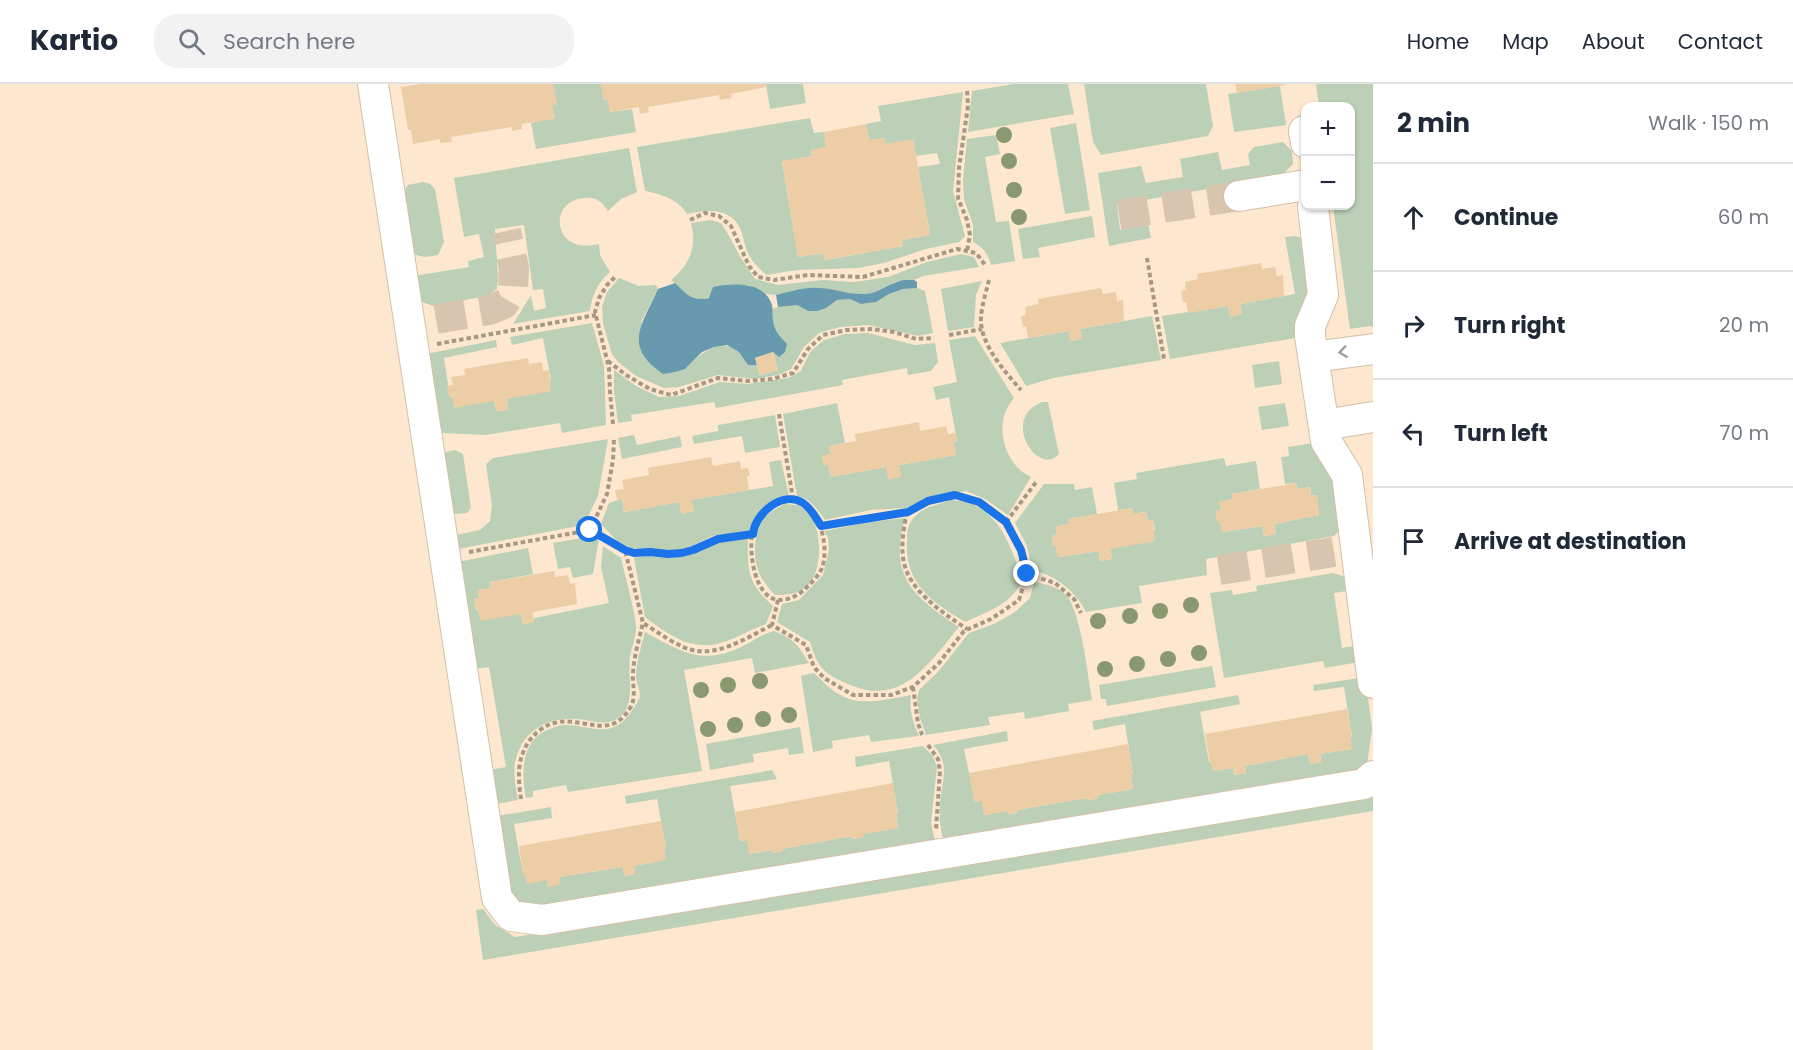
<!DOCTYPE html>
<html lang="en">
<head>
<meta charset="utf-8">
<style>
  body { margin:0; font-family:Poppins,sans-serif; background:#f2f2f3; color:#1f2937 }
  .controls { position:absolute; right:18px; top:18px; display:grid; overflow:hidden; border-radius:12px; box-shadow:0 2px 4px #0004 }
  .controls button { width:54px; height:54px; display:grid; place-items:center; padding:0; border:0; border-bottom:2px solid #e0e1e3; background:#fff; color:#1f2937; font:30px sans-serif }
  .stop { position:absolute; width:18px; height:18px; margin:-14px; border:4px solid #1a73e8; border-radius:50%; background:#fff }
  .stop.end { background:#1a73e8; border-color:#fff; box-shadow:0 2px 6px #0008 }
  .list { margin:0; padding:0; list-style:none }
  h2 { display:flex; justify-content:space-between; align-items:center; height:78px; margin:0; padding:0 24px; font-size:26px }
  h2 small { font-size:20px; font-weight:400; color:#747a83 }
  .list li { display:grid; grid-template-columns:39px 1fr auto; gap:18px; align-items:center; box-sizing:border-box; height:108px; padding:0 24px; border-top:2px solid #e0e1e3 }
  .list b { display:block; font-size:22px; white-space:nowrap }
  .list em { font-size:20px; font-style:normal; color:#747a83 }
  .icon { flex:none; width:33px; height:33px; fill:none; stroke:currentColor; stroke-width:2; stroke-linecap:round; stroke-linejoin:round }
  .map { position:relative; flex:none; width:1373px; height:966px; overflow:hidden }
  header { display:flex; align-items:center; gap:36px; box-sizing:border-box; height:84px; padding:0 30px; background:#fff; border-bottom:2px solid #e0e1e3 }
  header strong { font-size:28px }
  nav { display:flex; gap:33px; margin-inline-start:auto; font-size:21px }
  .search { width:420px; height:54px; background:#f2f2f3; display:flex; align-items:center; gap:15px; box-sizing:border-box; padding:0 21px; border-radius:24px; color:#747a83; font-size:22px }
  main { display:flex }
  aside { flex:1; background:#fff }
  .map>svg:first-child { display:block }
</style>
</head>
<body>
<header>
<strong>Kartio</strong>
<div class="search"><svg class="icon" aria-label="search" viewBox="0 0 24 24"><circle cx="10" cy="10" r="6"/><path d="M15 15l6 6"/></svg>Search here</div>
<nav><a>Home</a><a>Map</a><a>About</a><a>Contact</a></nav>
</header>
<main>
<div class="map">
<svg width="1373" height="966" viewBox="0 0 1373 966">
  <rect width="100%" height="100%" fill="#fde8cf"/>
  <path fill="#bbd0b6" d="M553,0h48l3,16h4l2,12 22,-3 4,23 -100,17 -5,-26 24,-5 -3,-13 5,-1z
    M766,0h37l3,19 -36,6z
    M1014,0h54l6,30 -106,18 4,-41z
    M1084,0h122l7,42 -5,10 -107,19 -8,-13z
    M1316,0h57v243l-3,-1 -20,3 -17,-123h17v-100h-31z
    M1280,2l6,39 -52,7 -6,-38z
    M963,8l-10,99 12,45 -6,6 -33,7 -42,14 -26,5 -61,2 -31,5c-5,-5 -12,-11 -16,-18 -6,-9 -6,-22 -11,-31 -11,-19 -34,-16 -52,-12 -9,-15 -26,-20 -42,-23l-8,-44 173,-29 4,15 10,-1 2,15 -15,3 1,6 -30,6 16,95 25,-4 2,7 78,-14 -1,-6 28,-5 -12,-68 22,-3 -3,-11 -21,3 -3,-16 -27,4 -2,-6 -15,2 -3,-16 15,-3 -3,-15z
    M1076,39l14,87 -25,4 -15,-86z
    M996,51l4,19 -15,3 11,65 13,-1 6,40 -24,4c-3,-11 -7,-17 -18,-23v-17l-9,-26 -1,-19 4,-41z
    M1283,58l9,9 1,13 -12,12 -164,29 3,25 28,-6 3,14 -42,8 -11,-73 43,-7 5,17 37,-6 -3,-18 38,-7 4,18 28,-5 -2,-11 6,-7z
    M629,64l8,44 -16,7 -13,12c-6,-9 -12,-14 -23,-13 -37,1 -34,58 14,46l1,11 10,17c-12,10 -18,23 -20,39l-77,13 18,-29 3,16 12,-3 -3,-19 -10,1 -9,-65 -29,4 3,47 -1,13 -11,7 -53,10 -16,-6 -3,-24 55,-9 -1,-6 16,-4 -5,-23 -15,3 -10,-59z
    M423,98l7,2 5,5 9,53 -6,13c-12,2 -19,4 -28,-5l-8,-56 6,-9z
    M1092,132l3,21 -57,11 2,9 -17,2 -5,-30z
    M710,136l11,3 7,11 13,24 14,21 23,6 45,-5 31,2 34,-5 39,-15 34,-8 13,3 5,10 -56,9 -9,4 -20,2 -10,7 -17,5h-17l-31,-6 -43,7 -9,-1 -19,-9 -48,15 -14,-6 -15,-14c19,-15 26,-34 20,-57z
    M1295,152l7,2 8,67 -9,32 -131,22 -8,-43 66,-10 2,10 12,-2 -2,-10 55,-10 -10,-57z
    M619,194l20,8 17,-1 2,4 -17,33 44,47c14,-14 36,-35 55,-16 3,3 5,8 8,12h9l3,10 18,-5 -5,-18 4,-18 -4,-11 -1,-14 6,-2 19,-2 11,6 18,-3 11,-8 13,-1 11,5 15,-2 13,-8 14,-5 14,-1 8,3 8,42 -15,3 -50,-11 -28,2 -21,6 -15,14 -13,22 -13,6 -23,4 -37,-4 -39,12 -15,1 -28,-12 -18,-14 -6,-8 -9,-30 -1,-17 5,-15z
    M982,197l-6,14 -2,32 -26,4 -7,-42z
    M1152,232l9,44 -108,18 -27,8 -26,-43 69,-12 2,10 11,-2 -2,-10z
    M592,239l12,43 2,59 -44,8 -2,-10 -74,12 -43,-2 -6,-2 -11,-77 70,-14 1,7 -53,11 6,39 44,4 3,10 11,-1 -1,-11 44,-19 -8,-42 -31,7 -2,-8z
    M868,249l47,12 20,-2 3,19 -7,9 -23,4 -1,-7 -65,12 1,5 -127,23 -2,-6 -83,13 1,6 -14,2 -4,-32v-21l22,16 23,11 20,-1 41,-14 28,2 40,-6 13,-7 9,-19 14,-12 21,-6z
    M975,252l39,62c-18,20 -14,52 5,71 3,3 8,6 12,8l-23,38 -23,-16 -19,-8 -40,7 -20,10 -35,2 -46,10c-8,-11 -14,-21 -28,-24l-14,-82 54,-11 8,40 -16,3 2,8 -9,2 6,9 3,12 55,-10 3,12 12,-3 -2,-11 57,-10 -3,-13 4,-1 -8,-44 -13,3 -3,-13 24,-5 -8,-42z
    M1279,277l3,23 -27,4 -3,-23z
    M1042,318h6l11,52c-20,24 -60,-35 -17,-52z
    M1285,319l4,23 -27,4 -4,-23z
    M775,331l5,32 -35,6 -3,-17 -48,8 -2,-8 26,-5v-6z
    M634,351l3,10 43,-9 2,11 -60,12 -4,-21z
    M608,355l-10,57 -14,29 -131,25 -2,-14 29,-6 10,-9 2,-15 -6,-42 7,-6z
    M1320,358l18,30 5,54 -9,10 -128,23 1,16 -68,11 3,17 -56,9c-11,-21 -30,-37 -54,-42l-5,-24 -12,-23 29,-39h30l1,6 17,-3 5,27 -29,5 1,5 -13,3 1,8 -5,1 1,10 3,1 3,10 40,-6 1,10 12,-2 -2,-10 45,-19 -2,-10 -5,1 -2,-9 -13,2 -1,-6 -14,2 -4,-27 23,-4 -1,-6 88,-15 2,8 30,-5 4,28 -28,5 1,5 -14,3 2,8 -4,12 3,-1 2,11 40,-6 2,10 12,-2 -2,-10 45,-9 -2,-20 -6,1 -1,-9 -13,2 -1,-6 -11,1 -4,-27 8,-1 -1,-9z
    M455,366l8,4 8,54 -4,5 -9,1 -9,-2 -9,-53 6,-7z
    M781,376l8,36c-25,6 -30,11 -40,35l-37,5 -30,15 -14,1 -36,-4 -15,-7 -16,-17 8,-21 13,-4 2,13 55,-10 3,12 12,-3 -3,-11 82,-14 -4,-24z
    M951,416c6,1 13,1 19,3 33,14 41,46 53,77 -13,25 -34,31 -58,42 -33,-20 -61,-38 -58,-82 0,-13 2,-19 13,-28 8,-6 21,-8 31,-12z
    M785,420c4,1 11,0 14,2 24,10 25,59 11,77 -9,11 -22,12 -35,12 -8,-8 -15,-17 -18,-28 -4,-16 -3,-42 11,-53 5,-4 12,-7 17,-10z
    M905,434c-17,59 9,79 54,109 -31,37 -57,81 -111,57 -25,-11 -30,-16 -38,-42l-33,-20 5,-18 17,-4 24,-25 6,-25 -1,-12 -4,-7 45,-9z
    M593,452l6,3 -6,35 -20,4 -3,-11 -12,2 -5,-26z
    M733,453l15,2c-1,32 0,44 25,67l-7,18c-14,5 -26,12 -39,17 -33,12 -56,-4 -82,-24l-11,-59 15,-3 33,1 12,-3 12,-6z
    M603,462l18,12c5,22 12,45 15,67 1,10 -4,21 -6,31 -3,19 8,53 -15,64 -12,6 -28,-1 -40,-1 -30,-2 -54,14 -60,44 -2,12 1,25 3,37l-22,4 -12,-33 22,-4 -17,-100 -21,3 -15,-107 75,-15 5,26 -43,8 1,6 -13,2 1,8 -5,1 2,11 45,4 2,10 11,-2v-4l75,-15 -8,-36z
    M1333,489l18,6 2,11 -19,3 8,55 18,-3 -1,17 -34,6 -2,-7 -99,17 -14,-85 22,-3 1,5 24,-4 -1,-5z
    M1034,498c11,2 26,5 33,14 14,18 21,80 25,104l-24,4 1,7 -44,8 -1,-7 -36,5 2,8 -64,10 -6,-17 -3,-19 2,-9 19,-18 31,-39 27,-10 19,-11 15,-14z
    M774,547c19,7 25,15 35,32l-54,10 -3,-15 -68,12 18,101 -134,21 -2,-7 -33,6v6l-7,1c-5,-24 -5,-57 21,-68 6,-2 12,-5 17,-5 25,-1 44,15 64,-9 4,-5 11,-15 12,-20 0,-6 -3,-13 -4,-18 0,-15 5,-31 9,-46 37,20 58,35 100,13 10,-5 17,-11 29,-14z
    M1212,582l4,21 -109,19 -1,-7h-5l-2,-14z
    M814,589c10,10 21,21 35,26 16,6 46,-1 62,-4 -2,14 2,28 8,41l-48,6 -2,-7 -37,6 1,7 -20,4 -12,-76z
    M1359,594l7,5 6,46 -5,36 -11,8 -412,69c-4,-13 -5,-25 -4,-38 2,-24 11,-40 -7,-59l74,-14 1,10 -44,8 11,53 7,-1 2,14 23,-4 1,3 9,-1v-3l69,-12 2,2 10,-2v-3l35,-6 -2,-14h2l-8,-51 -31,6 -2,-9 146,-26 2,9 -40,8 9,50h2l2,9 20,-3 1,7 12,-2 -1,-7 63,-12 2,10 11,-2 -1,-8 31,-5 -1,-11 2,-1 -8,-50 -30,4 -1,-6z
    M800,643l4,26 -15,2 -1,-7 -35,6 1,8 -44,8 -4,-26z
    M923,662l10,10 4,11 -6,56 4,18 -399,68 -14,-4 -14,-10 -11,-79 54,-9 1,11 -38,6 9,50 24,6 1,7 11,-10 63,-10 3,9 10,-2 -1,-8 31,-6 -1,-10 2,-2 -9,-49 -31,5 -1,-8 147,-26 5,9 -47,7 10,55 7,-1 3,14 22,-4 1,3 9,-2v-2l69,-13 1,3 11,-2v-3l35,-6 -2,-14 2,-1 -9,-52 -33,6 -1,-10z
    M1373,704v23l-890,149 -7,-50 7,-1 12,16 20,12 850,-145z"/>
  <path fill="#679aaf" d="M904,196h10l3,2v6l-14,1 -14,5 -13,8 -15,2 -11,-5 -13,1 -11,8 -9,3h-9l-11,-6 -19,2 -2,-12c14,-3 28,-8 42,-7 16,0 30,7 47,6 15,-1 25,-12 39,-14z
    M675,199c11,11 18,19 34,15l4,-11c19,-4 52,-6 59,18 1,5 0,10 1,15 1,10 6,16 14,24l-2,8 -6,5 -6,-5 -18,6 2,7h-9l-9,-13 -12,-7 -13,2 -12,5 -17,17 -10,3 -12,2c-41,-28 -21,-49 -5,-85z"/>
  <path fill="#edcda6" d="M421,0h132l4,21h-5l3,14 -33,5v5l-10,2v-4l-61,10 1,5 -12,1v-4l-27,5 -2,-14h-3l-7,-43z
    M601,0h165v3l-35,7 1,4 -12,2 -1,-5 -71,12 1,5 -9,2 -1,-7 -29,5 -2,-12h-4z
    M1235,0h50v1l-48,8z
    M866,40l3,16 15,-2 2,6 27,-5 17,96 -28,5 1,6 -79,14 -1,-7 -25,4 -16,-96 30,-5 -1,-6 15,-3 -2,-15z
    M1261,179l1,6 13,-2 2,9 6,-1 1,21 -44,8 2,10 -12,3 -2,-11 -40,7 -2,-11h-3l-2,-11 5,-1 -1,-8 13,-3 -1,-5z
    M1101,204l2,6 13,-2 1,9 6,-1 1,21 -44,8 2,10 -12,2 -1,-10 -41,7 -2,-12 -3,1 -2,-11 5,-1 -1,-8 13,-3v-5z
    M773,268l5,18 -18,5 -5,-17z
    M528,274l1,6 13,-2 1,9 6,-1 2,21 -44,8 1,11 -12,1 -2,-10 -40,7 -2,-12 -3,1 -2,-11 6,-1 -2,-8 14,-2 -1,-6z
    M919,338l1,9 26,-5 2,8 7,-1 2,8 -4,1 3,13 -57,10 2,12 -13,2 -2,-12 -55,10 -3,-12 -4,1 -2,-11 9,-1 -2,-8 27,-5 -1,-7z
    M711,373l2,9 27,-5 1,8 7,-1 2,8h-3l2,14 -58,10 3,11 -13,3 -2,-12 -55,10 -2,-13 -5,1 -2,-10 9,-1 -2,-9 27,-5 -1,-7z
    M1296,399l1,6 13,-2 1,9 6,-1 2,20 -45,9 2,10 -12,2 -2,-10 -40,6 -2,-11 -3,1 -2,-11 6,-1 -2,-8 14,-3 -1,-5z
    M1132,424l1,6 13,-2 2,9 5,-1 2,21 -45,8 2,10 -12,2 -1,-10 -41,6 -2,-10h-3l-1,-11 5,-1 -2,-8 14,-3 -1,-5z
    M554,487l1,6 13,-2 2,9 5,-1 2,21 -44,8 1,10 -11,2 -2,-10 -41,7 -2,-12 -2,1 -2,-11 5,-1 -2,-8 14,-2 -1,-6z
    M1347,625l5,29h-2l2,11 -32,5 1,8 -11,2 -2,-10 -63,12 1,7 -12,2 -1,-7 -20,3 -2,-9 -1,1 -5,-29z
    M1128,660l5,31h-2l2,14 -35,6 1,3 -12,3 -1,-3 -69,12 1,2 -10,2 -1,-3 -23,4 -2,-14 -7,1 -6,-29z
    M893,699l5,31h-2l2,14 -35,6 1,3 -12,2 -1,-3 -69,13 1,2 -10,2 -1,-3 -23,4 -2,-14 -7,1 -5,-29z
    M661,737l5,27 -2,2 2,10 -32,6 1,8 -11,2 -2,-9 -63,10 1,8 -12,2 -1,-7 -20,4 -2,-10 -2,1 -4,-29z"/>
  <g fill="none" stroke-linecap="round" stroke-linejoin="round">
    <path stroke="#d7c5af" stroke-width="30" stroke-dasharray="30 15" stroke-linecap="butt" d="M1119,131l120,-19
      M436,235l53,-9 15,-6 9,-16 1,-20 -8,-37
      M1219,486l115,-18"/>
    <g stroke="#d3bfa7" stroke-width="32">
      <path id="minor" d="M373,0l124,814 14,18 31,4 822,-136 9,-8
        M1304,47l2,12
        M1239,112l67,-11
        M1313,122l10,89 -13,31v10l16,105 21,34 26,208
        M1313,273l60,-8
        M1324,341l49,-8"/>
    </g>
    <path stroke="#a79886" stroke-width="4" stroke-dasharray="4.5 3" stroke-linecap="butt" d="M967,7l1,15 -9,62 -1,30 9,22 3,15 -3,16
      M690,136l15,-7 14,3 12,10 18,40 9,11 16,3 34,-5 55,2 94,-28 19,4 10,13
      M1147,174l17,101
      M989,196c-3,12 -7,25 -8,37 -2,26 24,55 40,73
      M949,251l33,-6
      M437,260l159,-29
      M608,277l18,14 24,14 21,6 47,-17 29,3 25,-2 21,-6 15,-24 15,-14 24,-5 25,-1 22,3 22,7 18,-1
      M779,330l14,85
      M613,340l-3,-32 -1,-24 -14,-56 4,-14 8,-13 9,-9
      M793,415c7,3 14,6 19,12 11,14 16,40 10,57 -4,9 -11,15 -17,21 -6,6 -16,11 -25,11 -27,0 -33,-55 -26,-74 2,-4 7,-11 10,-15 7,-8 20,-10 29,-12z
      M907,428c-4,19 -8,42 0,60 9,23 40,44 60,57
      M1006,438l31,-41
      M590,446l17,-36 6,-34 1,-22
      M626,466l8,3 16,-1 18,2 14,-1 36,-14 35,-5
      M469,468l121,-22 35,20 18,73c15,9 37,26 54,28 26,3 53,-15 75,-26
      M1027,490l28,9 19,16 7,14
      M778,516l-6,25 34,20 8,22 10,11 29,17h38l22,-8 26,-24 25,-32 27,-12 28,-19 8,-26 -6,-24 -15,-28 -27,-20 -24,-7 -27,6 -21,11 -86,15
      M913,603l5,36 4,12
      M928,661l10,14 2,12 -4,59
      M521,715c-1,-7 -2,-15 -2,-23 -1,-24 14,-50 40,-54 26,-4 52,18 71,-14 7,-11 2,-23 3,-35 1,-17 6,-34 10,-50"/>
    <use href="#minor" stroke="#fff" stroke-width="30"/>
  </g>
  <g fill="#8a9870">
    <circle cx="1004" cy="51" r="8"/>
    <circle cx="1009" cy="77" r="8"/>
    <circle cx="1014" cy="106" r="8"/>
    <circle cx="1019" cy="133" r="8"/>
    <circle cx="1191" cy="521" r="8"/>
    <circle cx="1160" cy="527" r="8"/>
    <circle cx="1130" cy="532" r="8"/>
    <circle cx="1098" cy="537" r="8"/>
    <circle cx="1199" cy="569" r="8"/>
    <circle cx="1168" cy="575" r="8"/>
    <circle cx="1137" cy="580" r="8"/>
    <circle cx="1105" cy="585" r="8"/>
    <circle cx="760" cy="597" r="8"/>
    <circle cx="728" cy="601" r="8"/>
    <circle cx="701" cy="606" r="8"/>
    <circle cx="789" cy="631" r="8"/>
    <circle cx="763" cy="635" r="8"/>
    <circle cx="735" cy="641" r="8"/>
    <circle cx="708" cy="645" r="8"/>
  </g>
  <defs><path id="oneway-chevron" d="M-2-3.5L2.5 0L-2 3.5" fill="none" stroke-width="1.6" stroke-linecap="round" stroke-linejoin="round" transform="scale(1.5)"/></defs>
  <use stroke="#a09c97" href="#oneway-chevron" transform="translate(1343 268) rotate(172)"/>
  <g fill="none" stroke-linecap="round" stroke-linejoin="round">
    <path stroke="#1a73e8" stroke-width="8" d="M590,446l35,20 9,3 16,-1 18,2 14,-1 11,-3 25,-11 35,-5c2,-21 30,-44 50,-31 9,6 13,15 18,23l87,-14 20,-11 27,-6 24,7 27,20 15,28 6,24"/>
  </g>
</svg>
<div class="controls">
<button>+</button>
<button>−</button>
</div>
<div class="stop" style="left:590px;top:446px"></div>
<div class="stop end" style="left:1027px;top:490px"></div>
</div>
<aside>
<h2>2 min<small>Walk · 150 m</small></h2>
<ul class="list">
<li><svg class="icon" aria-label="ahead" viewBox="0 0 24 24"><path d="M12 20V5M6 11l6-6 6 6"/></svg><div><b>Continue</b></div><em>60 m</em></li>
<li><svg class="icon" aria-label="right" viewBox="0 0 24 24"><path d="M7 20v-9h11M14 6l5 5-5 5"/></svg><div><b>Turn right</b></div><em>20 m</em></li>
<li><svg class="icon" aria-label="left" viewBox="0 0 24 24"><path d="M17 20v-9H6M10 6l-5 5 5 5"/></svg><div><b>Turn left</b></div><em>70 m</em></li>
<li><svg class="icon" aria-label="arrive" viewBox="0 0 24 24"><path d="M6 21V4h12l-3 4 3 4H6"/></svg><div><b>Arrive at destination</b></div></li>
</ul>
</aside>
</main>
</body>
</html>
